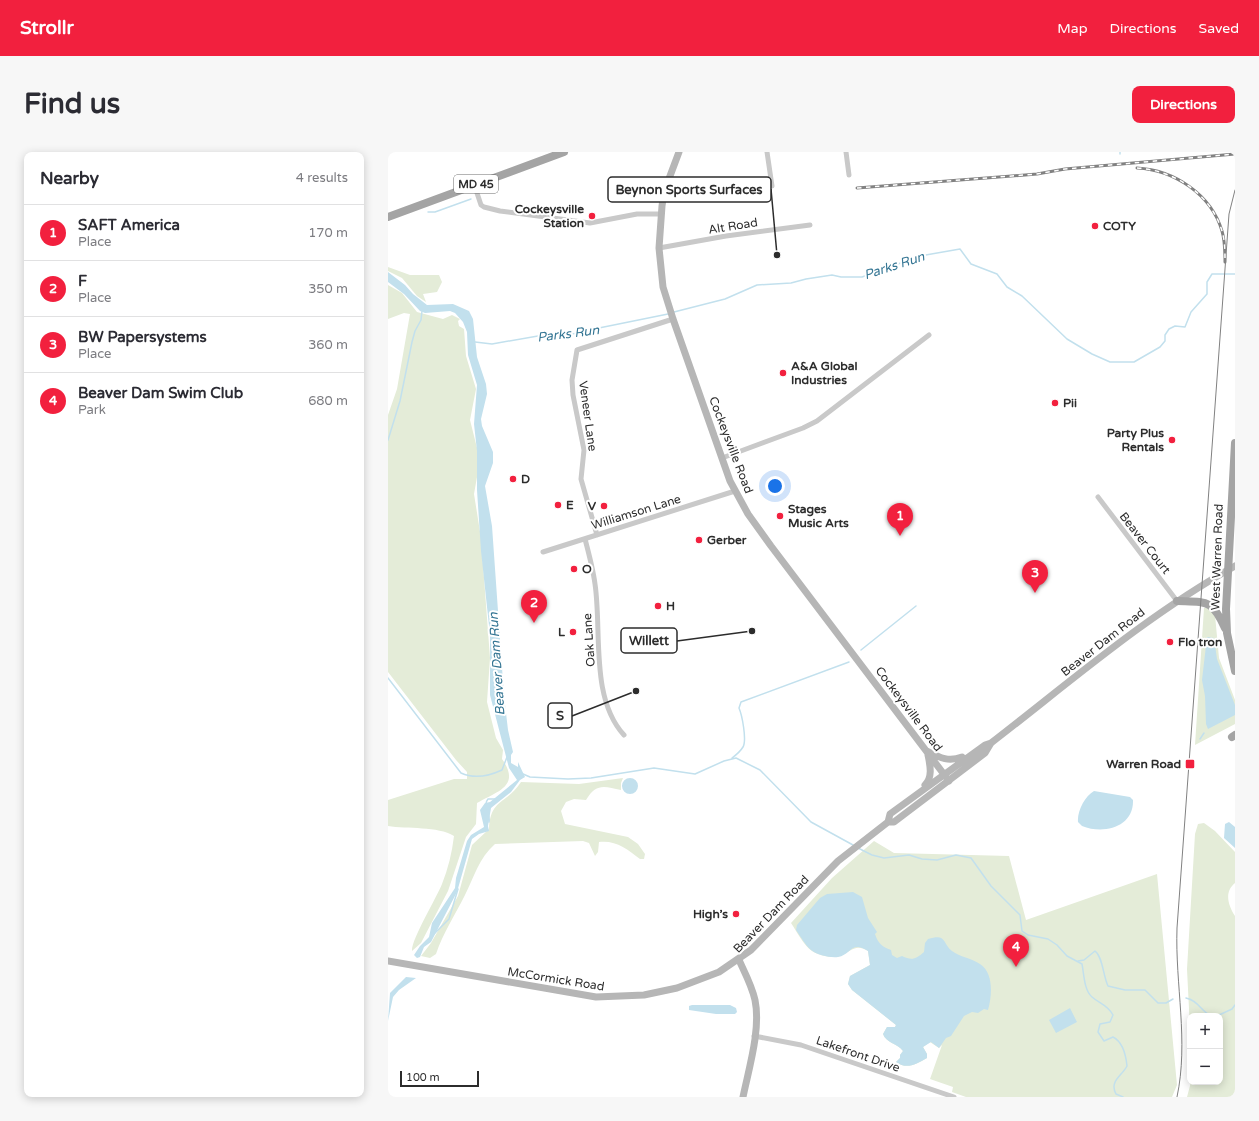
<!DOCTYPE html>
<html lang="en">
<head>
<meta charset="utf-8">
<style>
  body { margin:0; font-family:"Varela Round",sans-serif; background:#f7f7f7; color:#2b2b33 }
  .controls { position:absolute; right:12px; bottom:12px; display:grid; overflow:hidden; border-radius:8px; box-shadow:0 2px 10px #0003 }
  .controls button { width:36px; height:36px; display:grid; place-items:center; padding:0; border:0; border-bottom:1px solid #e1e1e2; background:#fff; color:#2b2b33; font:20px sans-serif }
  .scale { position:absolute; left:12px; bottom:10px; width:79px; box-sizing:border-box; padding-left:4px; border:2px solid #2c2c2c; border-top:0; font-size:11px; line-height:14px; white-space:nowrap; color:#2c2c2c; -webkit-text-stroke:3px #fff; paint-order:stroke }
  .you { position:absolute; left:387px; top:334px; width:14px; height:14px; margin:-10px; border:3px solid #fff; border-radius:50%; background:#1a73e8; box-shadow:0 0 0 6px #1a73e833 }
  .badge { display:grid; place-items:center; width:26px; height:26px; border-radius:50%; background:#f2203e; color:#fff; font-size:13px; font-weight:700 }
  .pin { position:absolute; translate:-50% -33px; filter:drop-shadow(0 1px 2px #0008) }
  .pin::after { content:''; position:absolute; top:21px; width:14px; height:12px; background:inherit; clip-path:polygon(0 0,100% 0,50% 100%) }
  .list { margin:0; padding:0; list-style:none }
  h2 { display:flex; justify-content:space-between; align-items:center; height:52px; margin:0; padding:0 16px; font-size:17px }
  h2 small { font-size:13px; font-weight:400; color:#7c7c81 }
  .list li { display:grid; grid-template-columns:26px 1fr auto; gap:12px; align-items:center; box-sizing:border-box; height:56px; padding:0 16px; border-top:1px solid #e1e1e2 }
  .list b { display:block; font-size:15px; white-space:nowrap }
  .list p { margin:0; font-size:13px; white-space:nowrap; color:#7c7c81 }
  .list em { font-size:13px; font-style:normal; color:#7c7c81 }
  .map { position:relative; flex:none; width:847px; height:945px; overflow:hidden; border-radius:8px }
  header { display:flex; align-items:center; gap:24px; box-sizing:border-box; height:56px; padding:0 20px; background:#f2203e; color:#fff }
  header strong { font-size:19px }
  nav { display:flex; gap:22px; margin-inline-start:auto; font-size:14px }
  .intro { display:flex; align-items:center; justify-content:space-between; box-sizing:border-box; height:96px; padding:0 24px }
  h1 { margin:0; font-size:28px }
  .button { padding:10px 18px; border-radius:8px; background:#f2203e; color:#fff; font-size:14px; font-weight:700 }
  main { display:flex; gap:24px; padding:0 24px }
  aside { flex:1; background:#fff; border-radius:8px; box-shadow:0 2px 10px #0003 }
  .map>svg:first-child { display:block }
</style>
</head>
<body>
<header>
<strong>Strollr</strong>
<nav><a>Map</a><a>Directions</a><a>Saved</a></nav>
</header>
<div class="intro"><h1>Find us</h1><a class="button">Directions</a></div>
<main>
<aside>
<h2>Nearby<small>4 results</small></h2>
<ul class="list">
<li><span class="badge">1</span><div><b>SAFT America</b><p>Place</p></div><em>170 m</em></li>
<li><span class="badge">2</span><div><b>F</b><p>Place</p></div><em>350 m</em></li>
<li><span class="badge">3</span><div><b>BW Papersystems</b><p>Place</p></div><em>360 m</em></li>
<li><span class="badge">4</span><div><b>Beaver Dam Swim Club</b><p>Park</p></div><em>680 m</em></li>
</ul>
</aside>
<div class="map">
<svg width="847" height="945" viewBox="0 0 847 945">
  <rect width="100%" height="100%" fill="#fff"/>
  <path fill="#e4ecd8" d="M0,115l22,8h29l3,7 -5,10 -14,2 3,8 -9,-6 -15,-18 -14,-7z
    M0,133l14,8 15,19 26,7 9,-4 8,4 -2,2 1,5 5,3 2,27 10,33 -6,31 10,40 -6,34 7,44 9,120 -3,44 9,36 7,12 -1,9c19,27 -4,32 -25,44l-1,21 -10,13 -18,54 -27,52 -9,8c-1,-11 25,-54 30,-67 6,-15 10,-31 12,-48 -16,-10 -47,-7 -66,-10v-26l66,-21h13v-7l-11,-12 -68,-88v-257l9,-26 13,-75 -6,-1 -16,6z
    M816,456h5l6,7 4,43 16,42v24l-40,21z
    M235,626l-2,5v7c-17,-4 -25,-7 -35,10l-12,-1 -8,3 -5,9 4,13 63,13 10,7 7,10 -1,5h-4c-13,-10 -24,-19 -41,-17l-1,10 -3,4 -6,-13 -6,-2 -88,3c-16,14 -21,33 -30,51 -10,20 -22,38 -29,59l-6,4 -9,-2 10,-13 27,-47 14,-51 17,-16c1,-30 18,-25 32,-47l58,2z
    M816,671l11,8 20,21v31c-11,9 -7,22 0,33v181h-48l4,-15h29v-66h-30v13l-3,-60 8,-135 3,-10z
    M486,689l20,12 115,3 17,64 131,-46 20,211 -5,12h-206l-14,-5 1,-5 -23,-8 12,-34 -3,3 -9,-6 -7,5 4,7v4c-11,6 -20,12 -31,4l4,-4v-3l3,-4c-6,-8 -17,-8 -20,-17l4,-7h8l1,-2 -44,-35 -4,-6 2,-8 20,-11 -2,-14c-13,-8 -17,1 -28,5 -7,3 -22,-1 -28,-5 -8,-5 -15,-19 -21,-28l41,-45z"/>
  <path fill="#c2e0ed" d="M0,120l17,13 8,9 14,11 26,-1 16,7 4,8 4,38 9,27 1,10 -6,25 1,7 11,26v11l-8,23 7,40 12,170 4,34 5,22 -2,3v8l7,4v-5l7,15 -5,3 -9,12 -20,16 -3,18 1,5 -10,3 -7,5 -15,53 -26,50 -7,5 -4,10 -3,1 -3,-3 6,-9 9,-9 3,-14 23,-35 1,-10 11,-37 4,-6 13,-8 -4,-17 5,-7 5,-1 27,-22 -8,-12 -19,-73v-60l-9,-84 -4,-61v-39l-3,-27 3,-39 -9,-30 -1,-23 -4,-10 -8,-9 -5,-2 -25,2 -5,-2 -16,-17 -16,-12z
    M819,485l7,1 3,21 18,46v10l-27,14 -2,-5 -1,-28 -3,-16z
    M234 634a8 8 0 1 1 16 0a8 8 0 1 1-16 0Z
    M706,639l36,6 3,3c1,27 -29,35 -51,26l-4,-4c-1,-11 7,-26 16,-31z
    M841,670l6,5v21l-11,-10 1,-14z
    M465,740l9,5 6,21 9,14 -2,2c3,9 7,13 16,16l1,5 5,3 5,-2c10,5 14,3 22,-4l1,-9 3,-4c19,-6 14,4 24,12 8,6 19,7 28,13 14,9 12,32 8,46l-4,-1 -6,4 -6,-1 -8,4 -13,20 -5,2 -7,10 -8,-6 -8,5 4,7v4c-11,6 -20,12 -31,4l4,-4v-3l3,-4c-6,-8 -17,-8 -20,-17l4,-7h8l1,-2 -44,-35 -4,-6 2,-8 20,-11 -2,-14c-17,-11 -17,4 -30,6 -8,1 -21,-2 -27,-7 -6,-5 -10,-13 -15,-20l1,-5 23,-27 7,-4z
    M18,825l10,1 -17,12 -6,7 -5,24 2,-28z
    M304,853h38l6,3 1,4 -2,2h-19l-27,-4v-4z
    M682,856l7,14 -21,11 -7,-13z"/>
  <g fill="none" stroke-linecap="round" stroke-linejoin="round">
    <path stroke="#c2e0ed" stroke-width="1.5" d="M732,2v-2
      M40,60h7l36,-13
      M286,160l51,-13 32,-14 34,-2 15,-4 26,-4 9,2h21l58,-21 40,-7 11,15 26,10 10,13 15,9 45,43 25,15 18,8h24l26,-15 5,-6v-6l4,-6 6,-3 10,1 6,-15 16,-18v-12l5,-8h23
      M87,190l17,2 63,-11 27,1 12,-5 74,-15
      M0,288l12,-39 12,-59 3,-11 6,-11 1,-9
      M473,498l55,-44
      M0,526l73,95c13,6 28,3 41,-3l5,-13
      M812,587l4,-6
      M344,606c4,-3 8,-6 11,-11 4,-7 -1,-32 -4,-39l2,-6 108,-40
      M135,622l7,3 38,2 23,-1 63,-10 41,6 29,-13 12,-3 24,12 51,52 42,23
      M101,670c2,-9 -7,-16 -1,-23h8
      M470,696l14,7 12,3 25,-3 13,4 15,1 19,-5 15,3 20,28 29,29 2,16 6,4 20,4 9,6 10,11 15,8c2,10 2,26 10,33 8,7 16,8 21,18l-3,7 -10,2 -2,8 6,9 9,-4c10,5 13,19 14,29 -5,10 -18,15 -11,28l7,3
      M46,782l15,-15 9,-30
      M690,809l6,-1 11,-9c8,6 8,25 13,35l17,4h20l13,13h8l7,-4
      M798,846c14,3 15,15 26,18
      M829,864l15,-7 3,-4"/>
    <path stroke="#c9c9c9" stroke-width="5" d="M379,0l5,34
      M458,0l3,23
      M86,32l7,21 3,2 16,4 90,12 47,-9h24
      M271,96l67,-12 84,-11
      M334,306l81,-30 14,-7 112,-86
      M710,345l79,104
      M209,383l-16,-56 3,-29 -11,-55 -1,-15 5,-30 96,-31
      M197,387c4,15 8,30 10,45 7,47 -5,114 29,151
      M155,400l192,-61
      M366,884l47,9 153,52"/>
    <path stroke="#b6b6b6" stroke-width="7" d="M291,0l-15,40 -2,14 -3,42 4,39 10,32 57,162 18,33 23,32 178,235
      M541,600c11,6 20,10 33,5
      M537,633c8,-8 5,-20 3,-30
      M500,670h6l91,-69 6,-10c79,-61 156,-128 244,-177
      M351,808c6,13 13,26 16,40 6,29 -6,68 -12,97
      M0,809l208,36 48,-2 33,-7 42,-16 32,-22 87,-89 50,-39 2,-8 95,-69 6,-2"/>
    <path stroke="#a4a4a4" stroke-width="8" d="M0,65l176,-65
      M847,291l-9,166 1,24 8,38
      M789,449c30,1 35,-2 48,27
      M844,585l3,-2"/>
    <path stroke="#818181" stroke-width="1" d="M789,945c12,-56 -2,-112 0,-169l52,-714 6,-24"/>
    <g stroke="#818181" stroke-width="3">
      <path id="rail" d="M749,16c37,2 74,26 85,63 3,10 3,21 3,31
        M469,36l180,-14 28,-5 170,-15"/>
    </g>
    <use href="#rail" stroke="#fff" stroke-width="1.5" stroke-dasharray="4.5" stroke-linecap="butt"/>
  </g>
  <g fill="#f2203e" stroke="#fff" stroke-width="1.5">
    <circle cx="204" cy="64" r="4"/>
    <circle cx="707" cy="74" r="4"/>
    <circle cx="395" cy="221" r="4"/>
    <circle cx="667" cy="251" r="4"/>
    <circle cx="784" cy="288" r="4"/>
    <circle cx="125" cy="327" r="4"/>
    <circle cx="170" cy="353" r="4"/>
    <circle cx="216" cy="354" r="4"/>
    <circle cx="392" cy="364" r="4"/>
    <circle cx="311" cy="388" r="4"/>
    <circle cx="186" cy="417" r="4"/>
    <circle cx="270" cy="454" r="4"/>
    <circle cx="185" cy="480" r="4"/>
    <circle cx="782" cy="490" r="4"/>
    <rect x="797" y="607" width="10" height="10" rx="2"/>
    <circle cx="348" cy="762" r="4"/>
  </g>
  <g text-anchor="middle" stroke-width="4" stroke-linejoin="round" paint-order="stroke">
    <rect fill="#fff" stroke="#6b6b6b" stroke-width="1" x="66" y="23" width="44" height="18" rx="3"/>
    <g font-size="11" font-weight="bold" fill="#2c2c2c">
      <text x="88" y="36">MD 45</text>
    </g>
    <g font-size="12" font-weight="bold" fill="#2c2c2c" stroke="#fff" text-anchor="start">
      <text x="196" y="61" text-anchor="end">Cockeysville<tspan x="196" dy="14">Station</tspan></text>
      <text x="715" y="78">COTY</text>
      <text x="403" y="218">A&amp;A Global<tspan x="403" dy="14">Industries</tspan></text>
      <text x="675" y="255">Pii</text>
      <text x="776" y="285" text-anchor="end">Party Plus<tspan x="776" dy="14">Rentals</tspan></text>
      <text x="133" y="331">D</text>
      <text x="178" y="357">E</text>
      <text x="208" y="358" text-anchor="end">V</text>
      <text x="400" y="361">Stages<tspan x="400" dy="14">Music Arts</tspan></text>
      <text x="319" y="392">Gerber</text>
      <text x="194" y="421">O</text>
      <text x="278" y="458">H</text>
      <text x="177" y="484" text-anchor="end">L</text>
      <text x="790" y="494">Flo tron</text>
      <text x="793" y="616" text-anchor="end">Warren Road</text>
      <text x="340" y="766" text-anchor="end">High’s</text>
    </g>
    <g font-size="12" fill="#2c2c2c" stroke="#fff">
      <text transform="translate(345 74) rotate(-9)" y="4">Alt Road</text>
      <text transform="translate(200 264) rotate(82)" y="4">Veneer Lane</text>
      <text transform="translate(343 293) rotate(69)" y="4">Cockeysville Road</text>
      <text transform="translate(248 360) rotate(-17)" y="4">Williamson Lane</text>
      <text transform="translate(757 391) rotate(52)" y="4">Beaver Court</text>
      <text transform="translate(829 405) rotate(-88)" y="4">West Warren Road</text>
      <text transform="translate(201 488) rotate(-94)" y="4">Oak Lane</text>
      <text transform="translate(715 490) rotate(-38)" y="4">Beaver Dam Road</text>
      <text transform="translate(521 557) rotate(53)" y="4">Cockeysville Road</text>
      <text transform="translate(383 762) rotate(-46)" y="4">Beaver Dam Road</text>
      <text transform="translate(168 827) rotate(9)" y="4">McCormick Road</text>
      <text transform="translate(470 902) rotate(19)" y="4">Lakefront Drive</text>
    </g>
    <g font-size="13" font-style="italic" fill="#357694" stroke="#fff">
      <text transform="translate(506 113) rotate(-18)" y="5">Parks Run</text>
      <text transform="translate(180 181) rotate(-7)" y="5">Parks Run</text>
      <text transform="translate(108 512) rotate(-94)" y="5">Beaver Dam Run</text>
    </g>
  </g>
  <path fill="none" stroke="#2c2c2c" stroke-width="1.5" d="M389 103L383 37M364 479L289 489M248 539L184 564"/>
  <g fill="#2c2c2c" stroke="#fff" stroke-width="1.5">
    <circle cx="389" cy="103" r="4"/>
    <circle cx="364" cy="479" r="4"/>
    <circle cx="248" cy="539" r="4"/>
  </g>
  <g fill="#fff" stroke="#2c2c2c" stroke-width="1.5">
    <rect x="220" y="25" width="163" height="25" rx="4"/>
    <rect x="233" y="476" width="56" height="25" rx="4"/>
    <rect x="160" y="551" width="24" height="25" rx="4"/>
  </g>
  <g font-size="13" text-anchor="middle" font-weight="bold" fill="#2c2c2c">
    <text x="301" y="42">Beynon Sports Surfaces</text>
    <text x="261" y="493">Willett</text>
    <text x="172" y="568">S</text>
  </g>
</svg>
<div class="controls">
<button>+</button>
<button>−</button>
</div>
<div class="scale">100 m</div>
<div class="you"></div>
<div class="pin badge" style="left:512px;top:384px">1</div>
<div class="pin badge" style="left:146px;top:471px">2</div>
<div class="pin badge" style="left:647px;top:441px">3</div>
<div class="pin badge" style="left:628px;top:815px">4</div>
</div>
</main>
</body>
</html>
